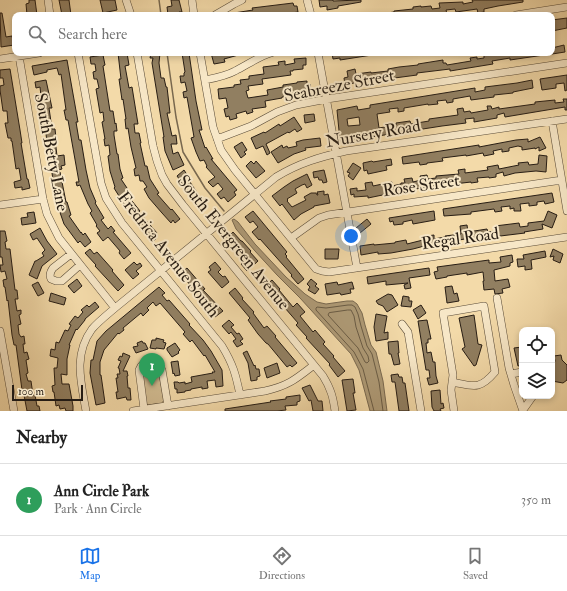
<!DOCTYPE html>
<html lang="en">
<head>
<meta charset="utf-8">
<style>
  body { margin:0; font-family:"IM FELL Double Pica",serif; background:#f2f2f2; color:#222 }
  .controls { position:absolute; right:12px; bottom:12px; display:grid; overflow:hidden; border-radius:8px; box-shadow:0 2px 6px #0003 }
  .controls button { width:36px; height:36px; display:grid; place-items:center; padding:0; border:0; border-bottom:1px solid #e0e0e0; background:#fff; color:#222; font:20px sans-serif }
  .scale { position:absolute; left:12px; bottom:10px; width:71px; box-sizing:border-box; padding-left:4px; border:2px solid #271d14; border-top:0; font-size:11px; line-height:14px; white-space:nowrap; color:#271d14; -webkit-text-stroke:3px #f7e7c7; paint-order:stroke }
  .you { position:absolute; left:351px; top:236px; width:14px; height:14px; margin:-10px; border:3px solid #fff; border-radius:50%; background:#1a73e8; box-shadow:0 0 0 6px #1a73e833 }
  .badge { display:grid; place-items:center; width:26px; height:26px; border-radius:50%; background:#1a73e8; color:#fff; font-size:13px; font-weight:700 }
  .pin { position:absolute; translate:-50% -33px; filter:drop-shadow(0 1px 2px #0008) }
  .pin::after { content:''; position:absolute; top:21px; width:14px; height:12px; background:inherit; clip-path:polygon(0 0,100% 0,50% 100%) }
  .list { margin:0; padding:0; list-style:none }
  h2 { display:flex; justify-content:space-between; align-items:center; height:52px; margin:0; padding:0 16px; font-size:17px }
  h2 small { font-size:13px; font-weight:400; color:#767676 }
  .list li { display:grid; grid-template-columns:26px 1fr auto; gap:12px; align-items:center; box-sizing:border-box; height:72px; padding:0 16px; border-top:1px solid #e0e0e0 }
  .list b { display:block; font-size:15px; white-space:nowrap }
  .list p { margin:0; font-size:13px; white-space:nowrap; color:#767676 }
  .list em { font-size:13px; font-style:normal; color:#767676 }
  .icon { flex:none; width:22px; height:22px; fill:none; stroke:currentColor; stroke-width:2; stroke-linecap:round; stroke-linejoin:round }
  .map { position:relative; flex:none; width:567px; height:411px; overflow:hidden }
  .search { position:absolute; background:#fff; box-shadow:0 2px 6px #0003; left:12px; right:12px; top:12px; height:44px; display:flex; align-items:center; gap:10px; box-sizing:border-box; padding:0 14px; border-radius:8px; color:#767676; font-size:15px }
  .sheet { height:124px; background:#fff }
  nav { display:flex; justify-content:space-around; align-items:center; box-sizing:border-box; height:56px; border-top:1px solid #e0e0e0; background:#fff; font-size:11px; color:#767676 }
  nav a { display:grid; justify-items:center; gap:2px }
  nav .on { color:#1a73e8 }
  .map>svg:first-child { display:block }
</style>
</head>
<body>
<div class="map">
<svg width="567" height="411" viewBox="0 0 567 411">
  <rect width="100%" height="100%" fill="#f3daa9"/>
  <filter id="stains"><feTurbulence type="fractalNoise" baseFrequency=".005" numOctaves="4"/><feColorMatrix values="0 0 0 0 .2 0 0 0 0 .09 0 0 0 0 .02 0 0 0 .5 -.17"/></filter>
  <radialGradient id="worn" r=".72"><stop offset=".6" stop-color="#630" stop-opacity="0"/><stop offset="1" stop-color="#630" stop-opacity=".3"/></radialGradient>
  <path fill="#d0ba90" stroke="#7c6c52" d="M150,363l8,4 6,33 -2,3 -14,2 -2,-1 -4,-35z"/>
  <path fill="#ae9a76" stroke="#78684f" d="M234,219l4,3 17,22 31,33 19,17 12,8 9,2 21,-3h6l4,3 5,9 3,12 6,20 5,7 7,29 4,30h-17l-11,-41 -8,-16 -51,-56 -23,-23 -22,-24 -19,-22 -4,-9z"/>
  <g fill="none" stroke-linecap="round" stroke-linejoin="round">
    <path stroke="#6a5c45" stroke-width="1" d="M348,310h3l3,6 2,11 7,21 5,8 1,5 -2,2 -2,-1 -7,-14 -30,-33 1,-2z
      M374,411l-11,-42 -9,-17 -38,-42v-2l1,-1 9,1 22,-3h4l3,2 3,7 3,12 6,20 5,8 7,28 4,29"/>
    <path stroke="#78684f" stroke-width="1.5" d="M159,0l2,15
      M167,53l9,64 7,35 22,36 19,23"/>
  </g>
  <path fill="#917f61" stroke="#271d14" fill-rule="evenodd" d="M29,0h6l2,15h-10l-1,-11 3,-1z
    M59,0h10l2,15h-9z
    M100,0h15l2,10 -14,3z
    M171,0h8l3,12h-3v3h-11l-1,-8 5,-1z
    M319,0h14v1l28,-1v2l-23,4v2l-11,2v-4l-7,1z
    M472,0h51v2l-25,4 -14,3v3l-6,1 -1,-4 -21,3 -1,-3 -9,1 1,4 -13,1h-47v-2l7,-1v-1l19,-2v-2l8,-1v1l10,-1 1,3 8,-1 -1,-5 24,-1v2l10,-2z
    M293,3l1,3h3l1,6 -20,3h-43l-1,-2 19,-3 -1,-2z
    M0,13h2l4,24 6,-1 2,9 -13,2z
    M567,18v10l-15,3v-11z
    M564,45l1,7 -13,2v-6z
    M118,53h9l2,12 -4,1 4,22 3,-1 6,37h-4l1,9h4l2,10h-1l5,23h2l3,13 9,14 -2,1 14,16 1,-1 8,10 -5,4 -2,-3 -2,3 -9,-10 -13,-15 -5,-9 3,-2 -4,-6h-3l-1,-6 -4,1 -1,-7 2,-1 -5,-21 -3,-19 -2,1 -1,-10h1l-3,-20 -1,1 -3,-21h2z
    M151,53h9l-1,10 2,15h3l2,9h1l3,26h-3l5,23 4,-1 1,9h-6l2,10 5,-2 6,13 -11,5 -8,-19 -2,-14h1l-12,-74 1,-5h-3z
    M182,53h7l7,48 6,29h-3l6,18 1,-1 7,12h-2l26,31 -3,2 2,3 -8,7 -4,-5 -3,2 -4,-5 6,-5 -5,-6 -5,4 -5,-5 7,-5 -9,-10 1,-1 -3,-6 -4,1 -4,-9 -5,-14 3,-1 -7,-40 -3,1 -1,-6 4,-1 -2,-9 -4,1 -1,-7h4v-3l1,-1z
    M211,53h31v1l-18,5 1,3 -11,2z
    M332,53h39l1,2 -32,5v-2l-7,1z
    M493,53h51v2l-34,5v-2l-18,3 1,3 -43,7v-2l-33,4v2l-30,4v1l-13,1v-2l-29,6 -1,-7 4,-1 -1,-6 8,-2 1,5 15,-2v1l17,-2v-2l11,-2 19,-2v-1l25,-4v3h3l1,2 24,-4 -1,-3 7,-1v2l7,-1v-3l10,-1z
    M103,55l2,10 -2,1 7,45h3l2,13 1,-1 1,8h-3v4l3,19h1l2,15 3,9 -2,1 10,15 -3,2 12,15 -1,1 18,21 -3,3 2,3 -3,3 -19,-23 1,-1 -11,-14 -10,-16 1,-1 -5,-16 -2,-15 2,-1 -1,-10 -4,1 -1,-7h1l-3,-17 2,-1 -1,-9 -3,1 -4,-24 3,-1 -2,-9h-3l-1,-7 3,-1 -1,-7h-4l-1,-7z
    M306,58v7h-3v4l-10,1v1h-3l1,4 -29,4 1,5 -15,2 1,4 -3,1 2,7 20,-3 -1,-5 16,-3v-2l14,-2v-1l10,-1v3h3l1,6 -18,3 1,2 -12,2v1l-17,3 1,6 -14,2 1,3 -6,2 -1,-3 -10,3 1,4 -7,2 -1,-4 -3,1 -2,-8 4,-1 -2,-10 -7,1 -1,-10 16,-2v-2l7,-1 -1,-4 9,-1v-3l15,-2 -1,-7 16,-2 -1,-3 7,-1v4l10,-2 -1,-4z
    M67,60l11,62h-2l3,18h2l5,30 4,18 6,14 -1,1 9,15 -3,2 7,9 3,-3 4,5 -2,1 18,21 -7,6 -5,-6 1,-2 -12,-14 -5,4 -6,-8 3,-2 -4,-5 1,-1 -7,-12 2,-2 -4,-7 -8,-19 -3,1 -1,-4h3l-11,-62h-2l-2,-10h2l-5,-36 -2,1 -2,-7 -10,2v2l-13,3 -2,-9z
    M10,69l10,61 2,13h-1l6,36h1l2,9 -8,2v-3l-7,1 -1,-6 7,-2 -2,-12 -3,1 -4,-28h-1v-3h-3l-3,-15h3l-1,-12h-4l-3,-21v-4l4,-1 -1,-7h-3v-8z
    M567,75v15l-2,1 -1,-8 -8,1v4l-14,2 -2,-11z
    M46,80l6,28h-3l3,21h3l1,9 -1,1 2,17 7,-1 1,10 -4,1 1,3 -4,1 -1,-7 -8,2 -1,-7 3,-1 -1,-9 -3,1 -1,-6 1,-1 -3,-24h-3l-3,-22h3l-1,-9 -4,1 -1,-6z
    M532,80l1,8 -20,4v1l-19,2v2l-23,3 -1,-4 -17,3v3l-6,1 -1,-3 -9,1 1,3 -10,1v-1l-24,4v3l-6,1v-4l-9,1 1,3 -13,2 2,14 17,-3v-2l14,-2 1,3 18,-3v-2l29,-4 -1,-6 6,-1 1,4 6,-1 1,2 17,-3 -1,-4h4l1,3 7,-2v2l36,-5v-2l20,-2v3l9,-1 -1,-3h4v11h-2v-3l-60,10 -1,-4 -7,2v3l-23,4v-4l-9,1 1,4 -24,3 -77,12v-4l-11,2 1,3 -15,2 -3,-31 20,-4 1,4 12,-2v-3l105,-17v4l10,-2v-3l32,-4zM359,117l1,8 -12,1 -1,-7z
    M314,114l1,7 -10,2 -1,-8z
    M294,117l8,12 -5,3 -2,-3 -6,4 -1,-1 -22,12 4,9 -3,2 -4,-9 -7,3 -5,-11 13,-6 1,1 14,-9 1,2z
    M540,137l6,11 -7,3v-4l-4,2v-1l-13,2v-3l-4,-1 -9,2v3l-7,1v-3l-9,2 1,3 -10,2 -1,-3 -17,3v-1l-24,3 1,3 -16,2v1l-7,1 -1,-3 -16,2 -1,-7 77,-12v2l37,-7 12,-1v3z
    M320,138l1,8 -16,2 1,2 -12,4 -16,9 -7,-11 11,-7 1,3 4,-2 1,2 9,-2 -1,-4 7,-2z
    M242,142l5,8 -3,2 2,2 -5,4 -7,-11z
    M539,155l8,1 -1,16 -10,-1 -21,2 -11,3 -1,-4 -7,2v3l-7,1v-1l-12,1 1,4 -7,1v-1l-17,2 -1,-1 -56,9 -29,6v-2l-14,1v-3l-3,1 -1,-6 7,-1v3l9,-1 -1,-7 7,-1 1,4 19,-4v4l9,-2v-1h4l-1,-4 8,-1 1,4 8,-2 -1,-4 7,-1 1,4 8,-1v-2l23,-2 -1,-4 7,-1v4l23,-3 -1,-3 11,-2 1,4 20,-4 -1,-2 10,-1 1,3 9,-1z
    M391,159l1,6 -6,1 1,4 -19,4 -1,-4 -3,1 -1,-8 9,-2 1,1z
    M251,161l3,3 2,-3 9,10 -9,7 -10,-12z
    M353,163l8,5 -8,12 -5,-4 2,-3 -3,-1z
    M184,170l7,11 -1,1 10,15 -5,4 -18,-25z
    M324,170l3,12 -4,1 -1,-3h-3l-1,-3 -4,1 -1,-6z
    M60,172l6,30h1l4,13 -2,1 12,17v-1l2,3 2,-2 6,9 -6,5 -5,-6 -2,2 -14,-19 -8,-23 -4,-28z
    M307,174l5,11 -5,3 -2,-4 -3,1 -7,4 2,4 -10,6 1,1 -1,1 5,6 14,-7 -2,-3 7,-4h5l1,2h1l-1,-3 7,-1v4l4,-1 2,9 -16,3v1l-13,7 -7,6 -12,-16 -2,2 -8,-10 12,-9 9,-6z
    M552,193l2,9 -9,2 -1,-3 -7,1v3l-8,1v-3l-9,1 1,7h-7v-3l-4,1v-3l-9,1 1,4 -7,1 -1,-3 -23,3v2l-27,2 -1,-7z
    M253,211l34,41 -2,2 2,2 -1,1 18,22 -6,5 -7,-8 1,-1 -32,-36 -1,1 -7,-8 6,-5 -5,-6 -3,2 -5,-6z
    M434,211l1,9 -22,4 -1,-4 -9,2v2l-9,1 -1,-4 -3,1 -1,-4z
    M548,211l9,4 -5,13 -10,-4 1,5 -19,3 1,1 -33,4v1l-9,1 -1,-3 -23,4v3l-31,4v-2l-15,4 -22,4 -13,1v-2l-17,3 -1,-9 14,-2v1l21,-2v-1l11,-2 1,4 20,-5v-3l7,-1v4l11,-2v-1l16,-2 -1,-8 7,-1 1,7 19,-3 1,3 7,-1v-5l24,-3 1,4 8,-1v-3l16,-2z
    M34,212l2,11 -14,2 -1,-7 7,-1 -1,-4z
    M367,219l4,5 -11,9 -4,-5z
    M40,228l7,13 10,13 -15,12 -5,13 -8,-4 6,-14h1l8,-5 -2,-3 3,-3 -8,-12 -4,2 -3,-6z
    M0,231h5l2,10 -2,1 1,7h4l5,41h2l1,9h-3l2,12 4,-1v4l-2,1 2,9 -3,1 1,9 2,3 3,-1 1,8h-2l1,9 3,-1 2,7 -3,1 2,13 -2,1 2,7h3l2,14h2l2,11h2l1,5h-13l-4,-21h-1l-6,-45h-2l-2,-10 -4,-35 -1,1 -2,-14h-1l-1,-7 4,-1 -2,-8 -4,1 -1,-7h3l-1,-8h-2z
    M228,231l3,3 2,-2 8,9h1l9,10 -1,1 8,9 -11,10 -6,-7 4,-3 -21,-26z
    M90,249l4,5 3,-2 16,18 -1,1 12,14 -6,6 -23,-25 1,-1 -11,-12z
    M325,249h14l-1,10h-13z
    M553,249l10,5 -3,9 -7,-3 1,-4 -4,1z
    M545,251l1,6 -15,3 1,9 -7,1v-4l-7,1 -1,-8h7l-1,-4z
    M512,255l1,7 -3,1v3l-16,4 1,11 13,-2 2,8 -8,2 1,4 -8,1 -1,-5 -10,1 -1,-9h1l-1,-9 -16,3v-2l-20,3v1l-11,2 -2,-7 4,-1 -1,-4 52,-7v3l12,-1 -1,-5z
    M134,262l3,3 3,-2 2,3 -6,5 3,3 -6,5 -8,-9z
    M215,262l6,7 -3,3 5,5 2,-1 4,6 -7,6 -14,-16 3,-2 -2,-3z
    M187,268l18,21 -2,1 20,21 -8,6 -4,-5 2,-2 -6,-7 -2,2 -7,-7 1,-1 -18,-24z
    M429,268l1,7 -21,3 2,10 -6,1 -1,-4 4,-2 -22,2v-4l-18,3 -1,-7z
    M77,279l5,7 -8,7 -6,-7z
    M311,279l6,5 -2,2 4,3 -4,5 -7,-4 2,-3 -3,-3z
    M272,280l8,9 -1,1 14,17 4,-4 8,9 -5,4 13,16 2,-2 10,12 -2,2 11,12 -1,1 12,14 -7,6 -9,-12 1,-1 -24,-26 1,-1 -11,-12 2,-2 -13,-15 -1,1 -19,-23z
    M38,282l6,11 -6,3 -6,-11z
    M337,282l1,3 14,-3 2,7h-4l1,4 -10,2 -1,-2 -13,2 -2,-11z
    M452,286l2,8 3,-1 2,8 -12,2 -2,-16z
    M159,287l6,6 -3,2 5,6 2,-1 21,24 -1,1 14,15 8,11 11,19 1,16 -7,1 -1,-7 -8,1 1,7 -6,1v-2l-11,2v1l-6,1v1l-8,1v-4h-2l-1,-7h4l1,1 6,-1v2l7,-2 -1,-5 22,-4 -1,-1h3l-10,-17 -1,1 -12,-16 -2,2 -7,-8 2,-2 -25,-29 -4,3 -3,-4 -6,6 2,2 -6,6 -2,-3 -18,15 1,2 -5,4 -1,-1 -14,17 -4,12v13h1l4,28 -9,2 -6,-32 1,-13h2l4,-19 9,-10z
    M235,288l8,10 -1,1 12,13 -1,1 11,15 3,-2 9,10 -1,1 22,26 -5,4 -2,-2 -3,2 -19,-23 -2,-1 -8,-9 -10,-14 2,-2 -21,-25z
    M51,293l15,5 -2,7 -15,-4z
    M388,294l4,1 6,10 -11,7 -4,-6 -5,-2 -2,-3z
    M403,296l6,1v4h3l-1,6 -10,-1z
    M95,302l4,5 -14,12v1l-8,10 -1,-1 -7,16h1l-3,14v16l-6,-1 1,10h7l4,22v5h-7l-1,-3 -5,1 -1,-4 -3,1 -2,-14h-1l-1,-6 3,-1 -1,-17h3l1,-10 -8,-2 1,-7 4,1 1,-8 3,1 6,-13 3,1 3,-6 -2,-1 6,-8 3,2 5,-6 -2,-2 6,-5 2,2z
    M421,305l5,8 -8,6 -5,-9z
    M376,314l11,2 -3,17 4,-1v7l-12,2 -2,-14z
    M474,315l4,29 4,1 -6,20 -2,1 -12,-17 3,-2 -6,-29z
    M229,320l5,5 -3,2 6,7 2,-1 4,6 -3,2 3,3 -6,3 -4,-6 3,-2 -5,-7 -2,2 -7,-8z
    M427,320l4,19h-3v4h-2l1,10 4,-1 2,10h2l1,14 2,7 -9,2 -2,-7h3l-1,-8h-3l-8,-49z
    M156,338l8,2 -1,2 3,1 -2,6 -8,-1v1l-6,-1 2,-8h4z
    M142,341l1,2h2l3,6 -12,4 -3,-6 5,-1 -1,-3z
    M398,341l1,12h-1l2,11 -6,1 -3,-11h-2l-1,-12z
    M175,343l5,7 -2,2 1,1 -7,4 -5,-7v-2z
    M522,347v18l-4,1 -4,-18z
    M247,351l7,15 1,-1 1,4h3l1,7 -3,1v3l-6,1 -3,-18 -5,-10z
    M123,353l7,3 -7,15h4l1,5h-1l1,12h2l1,12h-4l-1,-3 -9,2 -1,-7h2l-2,-14h2l-1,-4h3l-1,-6h-1l3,-7 -3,-1 2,-4 2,1z
    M561,355l1,5 5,5v15l-4,3 -11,-2v-13l3,-7 -1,-5z
    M178,361l2,14 -5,1 -1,-3 -1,1 -2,-12z
    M277,363l3,10 -13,5 -3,-10z
    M398,374l1,3h3l1,6h2l4,28h-10l-4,-29h-3l-1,-7z
    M353,379l2,14h-2l3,17 -9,1 -5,-31z
    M310,385l8,16h4l1,10h-10l-2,-11 -2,1 -7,-13z
    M440,390l1,14 2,-1 1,5 -4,1 1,2h-7l-2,-4 -1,-16z
    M300,395v6l-3,1v3l-12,1 1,4 -9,1h-52v-2l46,-7 -1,-1 16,-2v-2z"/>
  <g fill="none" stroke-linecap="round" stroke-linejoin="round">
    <g stroke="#5a4c39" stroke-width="8">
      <path id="minor" d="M48,0l2,15
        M126,0l5,15
        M192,0l2,15
        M307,0l4,15
        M215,15l19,-11 8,-4
        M516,15l51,-8
        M78,53l23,130 5,15 7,11 9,14 100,123c11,18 14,29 18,49
        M137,53l16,93 4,15 5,14 5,9 16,21 140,171c8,13 10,21 12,35
        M200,53l13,74 8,23 14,20 81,99 6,2 7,1 238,-35
        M318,53l39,215
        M19,56l24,143 4,15 12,24 56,70
        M0,59l39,-6
        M205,80c10,-2 21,-4 30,-9 12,-6 23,-14 36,-18
        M552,121l15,90
        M217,139l34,-13 26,-14 19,-7 31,-6 240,-36
        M0,205l43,-6
        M291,238l28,-20 9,-3 234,-35
        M71,254l-18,14c-3,4 -4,7 -2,11l5,2h6l18,-16
        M497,298l12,70 5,17 9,26
        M402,324l6,8 13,79
        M0,331l14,80
        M511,374l11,-2
        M452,382c21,4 27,9 43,-10l-11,-66 -41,7 10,62 -2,15 3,21
        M144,409l-5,-39c5,-12 18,-13 23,0l6,36
        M523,410l10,-14
        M86,411c-5,-29 -13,-56 6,-82 7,-8 16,-15 23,-21l161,-131c23,-14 44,-20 70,-26l221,-32
        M133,411l132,-20c23,-5 31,-12 49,-26"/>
    </g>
    <use href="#minor" stroke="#f7e7c7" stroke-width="7"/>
  </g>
  <g text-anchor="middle" stroke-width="4" stroke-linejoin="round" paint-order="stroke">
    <g font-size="17" fill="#271d14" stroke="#f7e7c7">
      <text transform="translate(339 85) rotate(-11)" y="6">Seabreeze Street</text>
      <text transform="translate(373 133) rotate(-10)" y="6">Nursery Road</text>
      <text transform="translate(52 152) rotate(79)" y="6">South Betty Lane</text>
      <text transform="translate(421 185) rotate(-8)" y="6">Rose Street</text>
      <text transform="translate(460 238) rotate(-8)" y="6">Regal Road</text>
      <text transform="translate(234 242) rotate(51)" y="6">South Evergreen Avenue</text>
      <text transform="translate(169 254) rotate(52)" y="6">Fredrica Avenue South</text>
    </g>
  </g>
  <rect width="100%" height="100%" filter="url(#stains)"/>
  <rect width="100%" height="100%" fill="url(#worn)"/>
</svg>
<div class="controls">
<button><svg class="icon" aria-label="locate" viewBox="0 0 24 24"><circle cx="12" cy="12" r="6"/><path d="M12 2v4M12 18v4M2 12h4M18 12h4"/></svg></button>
<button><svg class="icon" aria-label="layers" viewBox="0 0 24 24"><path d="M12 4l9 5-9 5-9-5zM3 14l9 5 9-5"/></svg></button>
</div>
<div class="scale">100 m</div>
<div class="you"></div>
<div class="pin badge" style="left:152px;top:386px;background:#2e9e5b">1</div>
<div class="search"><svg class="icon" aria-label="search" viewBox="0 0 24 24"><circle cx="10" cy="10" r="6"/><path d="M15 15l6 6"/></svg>Search here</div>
</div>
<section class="sheet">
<h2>Nearby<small></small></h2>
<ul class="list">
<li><span class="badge" style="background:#2e9e5b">1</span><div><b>Ann Circle Park</b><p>Park · Ann Circle</p></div><em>350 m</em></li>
</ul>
</section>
<nav>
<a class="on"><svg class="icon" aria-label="map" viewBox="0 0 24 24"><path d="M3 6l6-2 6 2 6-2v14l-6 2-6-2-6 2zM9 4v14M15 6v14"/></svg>Map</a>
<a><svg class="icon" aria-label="directions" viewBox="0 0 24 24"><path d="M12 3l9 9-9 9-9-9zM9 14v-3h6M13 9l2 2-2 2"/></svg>Directions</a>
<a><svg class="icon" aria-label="saved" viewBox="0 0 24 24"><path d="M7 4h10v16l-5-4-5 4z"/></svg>Saved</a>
</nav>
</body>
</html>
